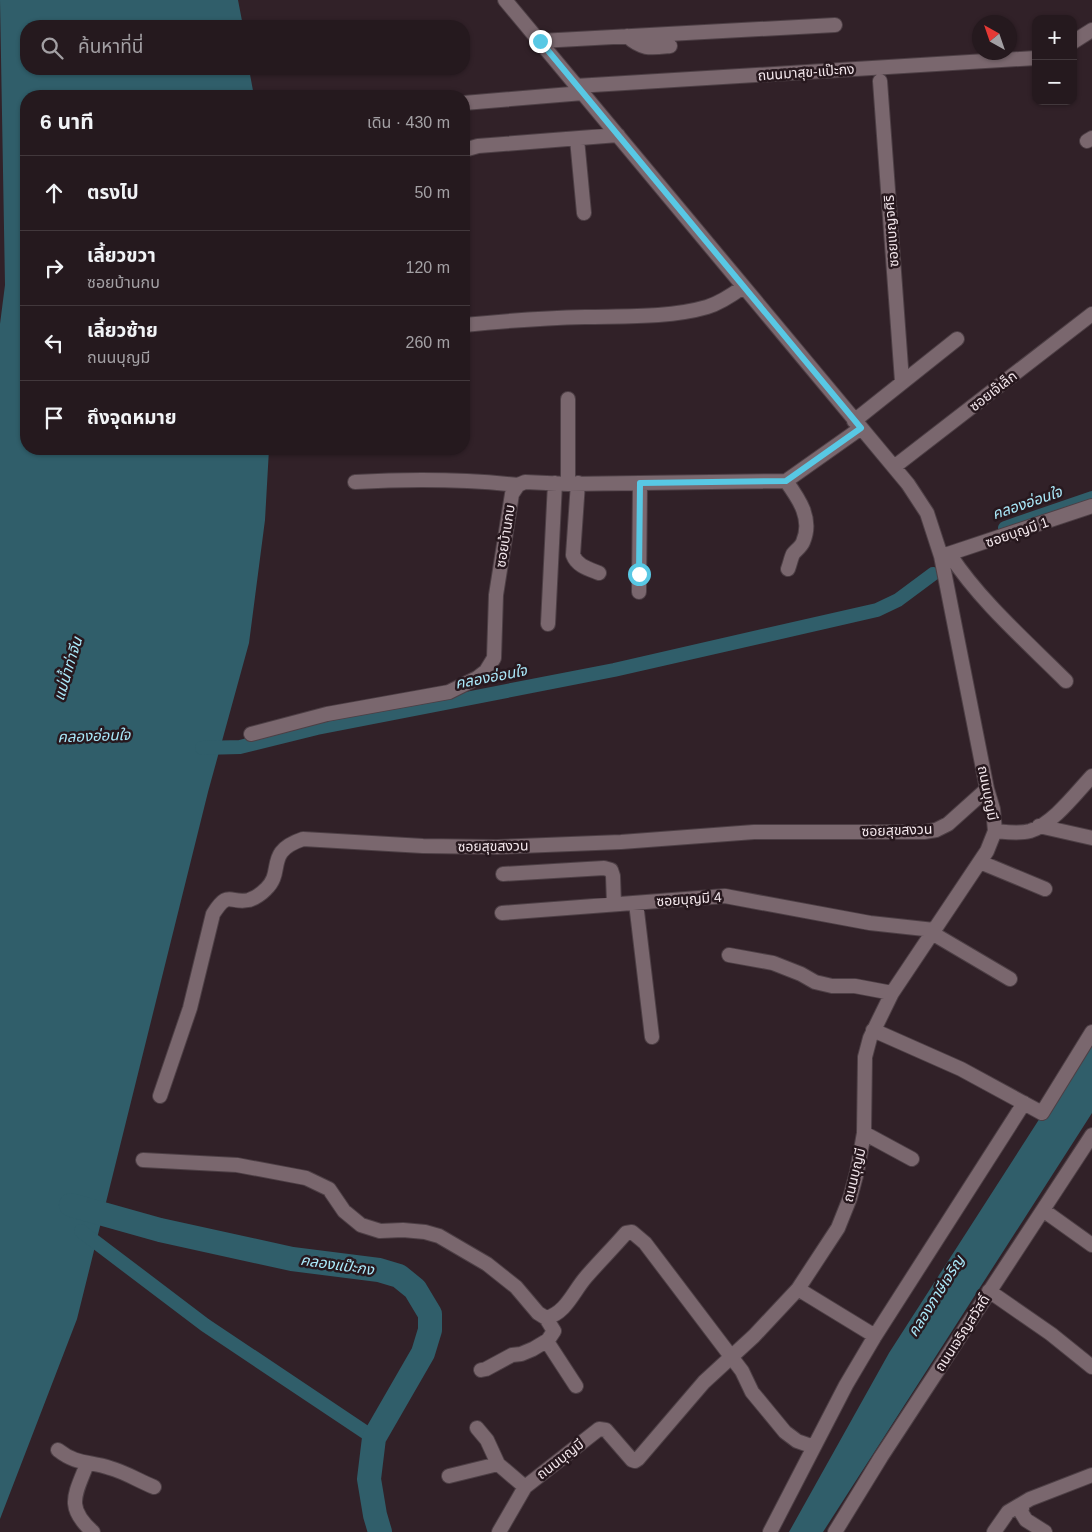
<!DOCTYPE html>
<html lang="th">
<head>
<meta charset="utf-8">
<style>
  body { margin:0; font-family:Helvetica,"Noto Sans Thai",sans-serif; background:#31262b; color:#f1f3f6 }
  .controls { position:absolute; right:15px; top:15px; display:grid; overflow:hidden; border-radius:10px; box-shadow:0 1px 4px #0004 }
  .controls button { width:45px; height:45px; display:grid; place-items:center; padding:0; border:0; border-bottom:1px solid #42383c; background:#25191e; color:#f1f3f6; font:25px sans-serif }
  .compass { position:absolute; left:972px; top:15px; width:45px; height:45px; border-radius:50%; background:#25191e; box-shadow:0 1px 4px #0004; rotate:320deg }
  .stop { position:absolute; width:15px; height:15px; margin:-11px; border:4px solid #58c8e4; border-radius:50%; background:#fff }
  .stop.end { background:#58c8e4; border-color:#fff; box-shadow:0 1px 5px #0008 }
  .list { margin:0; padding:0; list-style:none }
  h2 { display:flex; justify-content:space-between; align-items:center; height:65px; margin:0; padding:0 20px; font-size:21px }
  h2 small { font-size:16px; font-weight:400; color:#a3a0a4 }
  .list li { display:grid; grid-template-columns:32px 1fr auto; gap:15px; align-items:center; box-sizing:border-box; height:75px; padding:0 20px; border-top:1px solid #42383c }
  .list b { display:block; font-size:19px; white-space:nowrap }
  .list p { margin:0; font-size:16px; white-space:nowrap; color:#a3a0a4 }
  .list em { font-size:16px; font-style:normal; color:#a3a0a4 }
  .icon { flex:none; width:28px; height:28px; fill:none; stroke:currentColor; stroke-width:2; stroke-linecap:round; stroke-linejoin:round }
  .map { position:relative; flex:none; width:1092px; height:1532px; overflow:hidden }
  .search { position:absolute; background:#25191e; box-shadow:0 1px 4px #0004; left:20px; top:20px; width:450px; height:55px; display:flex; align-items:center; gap:12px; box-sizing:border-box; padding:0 18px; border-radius:20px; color:#a3a0a4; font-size:19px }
  .panel { position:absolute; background:#25191e; box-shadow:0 1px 4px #0004; left:20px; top:90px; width:450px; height:365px; border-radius:20px }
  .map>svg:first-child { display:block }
</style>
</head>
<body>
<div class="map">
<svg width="1092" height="1532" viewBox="0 0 1092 1532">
  <rect width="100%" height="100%" fill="#312128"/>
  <path fill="#305e6a" d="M0,0h238l5,26h-217v43h223l5,27h-228v353h243l-4,71 -16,123 -41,149 -131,527 -77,200v-1195l5,-39z
    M1092,1037v76l-269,419h-34l100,-179z"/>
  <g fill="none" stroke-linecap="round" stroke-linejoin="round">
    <path stroke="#305e6a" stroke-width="14" d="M1005,528l87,-30
      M202,748l38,-1 77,-19 297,-58 263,-60 21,-10 35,-26
      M81,1231l124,94 169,113"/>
    <path stroke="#305e6a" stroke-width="24" d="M71,1205l89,25 132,29 87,11 20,6 16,13 15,25v16l-7,23 -49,85 -5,41 6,36 5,17"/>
    <g stroke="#4d3f45" stroke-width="16">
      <path id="minor" d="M627,36c15,14 24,12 43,10
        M540,41l295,-16
        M1073,42l19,-12
        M880,81l22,300
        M576,86l460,-28
        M464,103l119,-10
        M577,139l7,74
        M1087,141l5,-3
        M464,150l14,-4 140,-11
        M464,325c40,-4 81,-7 121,-8 39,-1 84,1 122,-10 13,-4 25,-12 36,-20
        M568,399v85
        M854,421l103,-82
        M894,467l198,-153
        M786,481c13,18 27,38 17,61 -2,5 -7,8 -10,12 -2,4 -3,10 -5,15
        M355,482c55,-3 108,-3 163,3
        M578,483l-5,72c4,11 16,14 26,18
        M950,555c31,47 76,86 116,126
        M942,556l150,-50
        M639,592l1,-109
        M548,624l7,-141
        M251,734l76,-20 122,-22 28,-14 9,-7 8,-13 2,-63 16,-101 6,-9 7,-3 43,2 218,-3 75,-53
        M1039,826l53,12
        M995,831c11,1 24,3 35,0 23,-7 46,-38 62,-55
        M980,862l65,27
        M503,874l101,-6 7,2 2,6 1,28
        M636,903l16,134
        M502,913l223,-17 145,27 64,7
        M932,933l78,46
        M729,955l44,8 28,11 14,8 17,4h23l37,7
        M873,1030l88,39 81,44 50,-81
        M160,1096l30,-88 23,-94c16,-25 16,-10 36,-14 6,-2 13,-7 17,-11 19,-18 -2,-37 37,-50l120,7 74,1 124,-5 133,-10h170l12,-2 12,-6 39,-35
        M864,1133l48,26
        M143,1160l94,5 69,13 23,11 15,22 17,14 19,6 23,-1 22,2 14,4 48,28 29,23 22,26 8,5c20,-5 27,-26 40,-41 13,-15 27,-29 40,-44l6,-1 13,11 97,128 10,21 33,40 12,9 17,6
        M1043,1210l49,35
        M798,1289l77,47
        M989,1291l62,43 41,33
        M546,1318l8,13 -6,9v3l28,43
        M481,1370l5,-1 26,-14 9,-1 12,-5 15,-9
        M477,1428l10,12 11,24 27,23
        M58,1450c19,15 31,11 52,18 15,4 29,13 44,19
        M87,1464c-12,31 -22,43 6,68
        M449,1476l49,-12
        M1023,1504l-2,8 5,8 19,12
        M499,1532l26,-45 74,-58 7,1 26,30 3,1 3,-2 66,-77 50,-46 44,-47 40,-61 12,-30 7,-26 7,-39 1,-76 5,-19 22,-45 95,-142 8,-20 -2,-22 -6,-20 -46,-233 -14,-43 -19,-29 -403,-484
        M770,1532l76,-147 29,-49 149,-233
        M835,1532l46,-75 211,-322
        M994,1532l14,-20 22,-13 62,-24"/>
    </g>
    <use href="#minor" stroke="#7a676e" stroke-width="14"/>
  </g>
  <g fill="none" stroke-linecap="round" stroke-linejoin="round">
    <path stroke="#58c8e4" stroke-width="6" d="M540,41l321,387 -75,53 -146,2 -1,91"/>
  </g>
  <g text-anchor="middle" stroke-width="5" stroke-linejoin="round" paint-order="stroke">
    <g font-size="14" fill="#f3e7ec" stroke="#27181e">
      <text transform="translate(806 72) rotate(-4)" y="5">ถนนมาสุข-แป๊ะกง</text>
      <text transform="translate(891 231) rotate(-94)" y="5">ซอยเบญจศิริ</text>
      <text transform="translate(993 391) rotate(-38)" y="5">ซอยเจ๊เล็ก</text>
      <text transform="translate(1017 532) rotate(-19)" y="5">ซอยบุญมี 1</text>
      <text transform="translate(505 536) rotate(-81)" y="5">ซอยบ้านกบ</text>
      <text transform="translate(988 793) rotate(79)" y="5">ถนนบุญมี</text>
      <text transform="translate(897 830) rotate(-2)" y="5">ซอยสุขสงวน</text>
      <text transform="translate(493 846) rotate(-1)" y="5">ซอยสุขสงวน</text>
      <text transform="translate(689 899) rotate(-4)" y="5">ซอยบุญมี 4</text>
      <text transform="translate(854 1175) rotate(-76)" y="5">ถนนบุญมี</text>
      <text transform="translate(962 1333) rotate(-57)" y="5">ถนนเจริญสวัสดิ์</text>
      <text transform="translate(560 1459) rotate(-38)" y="5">ถนนบุญมี</text>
    </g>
    <g font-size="15" font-style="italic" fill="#abeafb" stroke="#27181e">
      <text transform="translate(1027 503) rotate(-19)" y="5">คลองอ่อนใจ</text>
      <text transform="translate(68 669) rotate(-73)" y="5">แม่น้ำท่าจีน</text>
      <text transform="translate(491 677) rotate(-11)" y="5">คลองอ่อนใจ</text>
      <text transform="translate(94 736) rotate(-2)" y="5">คลองอ่อนใจ</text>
      <text transform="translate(337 1265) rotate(8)" y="5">คลองแป๊ะกง</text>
      <text transform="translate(936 1296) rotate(-58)" y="5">คลองภาษีเจริญ</text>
    </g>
  </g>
</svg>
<div class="controls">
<button>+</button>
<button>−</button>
</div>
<svg class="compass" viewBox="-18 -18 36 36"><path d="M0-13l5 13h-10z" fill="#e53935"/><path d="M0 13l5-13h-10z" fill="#a3a0a4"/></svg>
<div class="stop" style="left:639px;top:574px"></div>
<div class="stop end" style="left:540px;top:41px"></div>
<div class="search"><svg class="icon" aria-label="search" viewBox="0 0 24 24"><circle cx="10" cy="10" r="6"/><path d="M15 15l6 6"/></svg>ค้นหาที่นี่</div>
<section class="panel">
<h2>6 นาที<small>เดิน · 430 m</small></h2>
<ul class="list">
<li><svg class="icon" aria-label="ahead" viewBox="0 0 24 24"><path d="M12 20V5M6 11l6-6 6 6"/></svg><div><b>ตรงไป</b></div><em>50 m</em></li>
<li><svg class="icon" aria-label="right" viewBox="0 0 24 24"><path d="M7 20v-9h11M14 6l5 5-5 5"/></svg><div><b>เลี้ยวขวา</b><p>ซอยบ้านกบ</p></div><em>120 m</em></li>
<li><svg class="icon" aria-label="left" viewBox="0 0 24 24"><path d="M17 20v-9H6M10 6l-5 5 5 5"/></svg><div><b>เลี้ยวซ้าย</b><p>ถนนบุญมี</p></div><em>260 m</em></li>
<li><svg class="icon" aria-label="arrive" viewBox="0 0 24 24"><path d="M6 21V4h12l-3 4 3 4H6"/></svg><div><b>ถึงจุดหมาย</b></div></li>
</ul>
</section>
</div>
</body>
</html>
